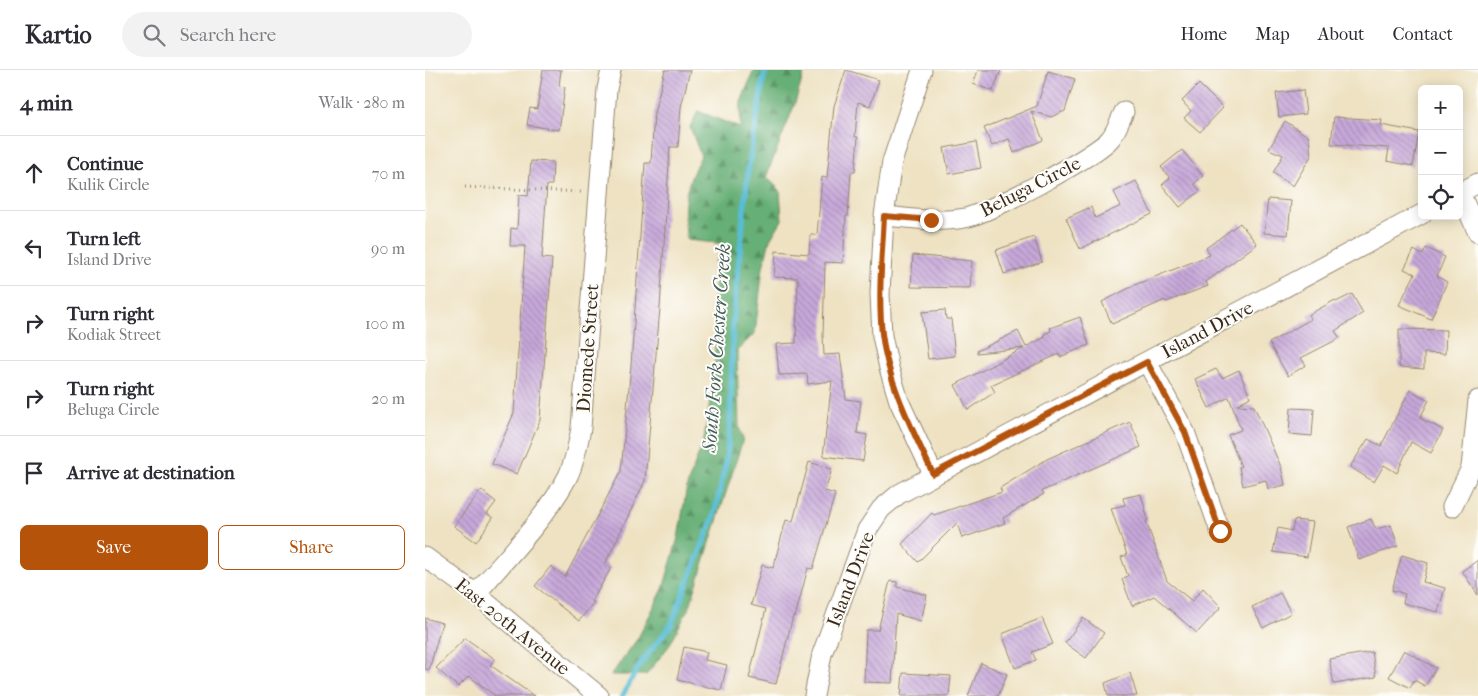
<!DOCTYPE html>
<html lang="en">
<head>
<meta charset="utf-8">
<style>
  body { margin:0; font-family:"IM FELL French Canon",serif; background:#f2f2f3; color:#2b2b33 }
  .controls { position:absolute; right:15px; top:15px; display:grid; overflow:hidden; border-radius:8px; box-shadow:0 2px 12px #0003 }
  .controls button { width:45px; height:45px; display:grid; place-items:center; padding:0; border:0; border-bottom:1px solid #e1e1e2; background:#fff; color:#2b2b33; font:25px sans-serif }
  .stop { position:absolute; width:15px; height:15px; margin:-11px; border:4px solid #b45309; border-radius:50%; background:#fff }
  .stop.end { background:#b45309; border-color:#fff; box-shadow:0 1px 5px #0008 }
  .list { margin:0; padding:0; list-style:none }
  h2 { display:flex; justify-content:space-between; align-items:center; height:65px; margin:0; padding:0 20px; font-size:21px }
  h2 small { font-size:16px; font-weight:400; color:#7c7c81 }
  .list li { display:grid; grid-template-columns:32px 1fr auto; gap:15px; align-items:center; box-sizing:border-box; height:75px; padding:0 20px; border-top:1px solid #e1e1e2 }
  .list b { display:block; font-size:19px; white-space:nowrap }
  .list p { margin:0; font-size:16px; white-space:nowrap; color:#7c7c81 }
  .list em { font-size:16px; font-style:normal; color:#7c7c81 }
  .actions { display:flex; gap:10px; padding:15px 20px }
  .actions a { flex:1; padding:11px 0; border:1px solid #b45309; border-radius:8px; text-align:center; font-size:18px; color:#b45309 }
  .actions .main { background:#b45309; color:#fff }
  .icon { flex:none; width:28px; height:28px; fill:none; stroke:currentColor; stroke-width:2; stroke-linecap:round; stroke-linejoin:round }
  .map { position:relative; flex:none; width:1053px; height:626px; overflow:hidden }
  header { display:flex; align-items:center; gap:30px; box-sizing:border-box; height:70px; padding:0 25px; background:#fff; border-bottom:1px solid #e1e1e2 }
  header strong { font-size:24px }
  nav { display:flex; gap:28px; margin-inline-start:auto; font-size:18px }
  .search { width:350px; height:45px; background:#f2f2f3; display:flex; align-items:center; gap:12px; box-sizing:border-box; padding:0 18px; border-radius:28px; color:#7c7c81; font-size:19px }
  main { display:flex }
  aside { flex:1; background:#fff }
  .map>svg:first-child { display:block }
</style>
</head>
<body>
<header>
<strong>Kartio</strong>
<div class="search"><svg class="icon" aria-label="search" viewBox="0 0 24 24"><circle cx="10" cy="10" r="6"/><path d="M15 15l6 6"/></svg>Search here</div>
<nav><a>Home</a><a>Map</a><a>About</a><a>Contact</a></nav>
</header>
<main>
<aside>
<h2>4 min<small>Walk · 280 m</small></h2>
<ul class="list">
<li><svg class="icon" aria-label="ahead" viewBox="0 0 24 24"><path d="M12 20V5M6 11l6-6 6 6"/></svg><div><b>Continue</b><p>Kulik Circle</p></div><em>70 m</em></li>
<li><svg class="icon" aria-label="left" viewBox="0 0 24 24"><path d="M17 20v-9H6M10 6l-5 5 5 5"/></svg><div><b>Turn left</b><p>Island Drive</p></div><em>90 m</em></li>
<li><svg class="icon" aria-label="right" viewBox="0 0 24 24"><path d="M7 20v-9h11M14 6l5 5-5 5"/></svg><div><b>Turn right</b><p>Kodiak Street</p></div><em>100 m</em></li>
<li><svg class="icon" aria-label="right" viewBox="0 0 24 24"><path d="M7 20v-9h11M14 6l5 5-5 5"/></svg><div><b>Turn right</b><p>Beluga Circle</p></div><em>20 m</em></li>
<li><svg class="icon" aria-label="arrive" viewBox="0 0 24 24"><path d="M6 21V4h12l-3 4 3 4H6"/></svg><div><b>Arrive at destination</b></div></li>
</ul>
<div class="actions"><a class="main">Save</a><a>Share</a></div>
</aside>
<div class="map">
<svg width="1053" height="626" viewBox="0 0 1053 626">
  <defs>
    <pattern id="forest-firs" width="22" height="20" patternUnits="userSpaceOnUse" patternTransform="scale(1.25)"><rect width="22" height="20" fill="#66af76"/><path d="M5 1l3.5 6h-7zM16 11l3.5 6h-7z" fill="#558f60"/></pattern>
    <pattern id="building-back-hatch" width="6" height="6" patternUnits="userSpaceOnUse" patternTransform="scale(1.25)"><rect width="6" height="6" fill="#c7a8da"/><path d="M-1 5l2 2M0 0l6 6M5-1l2 2" fill="none" stroke="#a389b0"/></pattern>
  </defs>
  <rect width="100%" height="100%" fill="#fdfcf7"/>
  <filter id="ink" filterUnits="userSpaceOnUse"><feTurbulence type="fractalNoise" baseFrequency=".02" numOctaves="2"/><feDisplacementMap in="SourceGraphic" scale="10" xChannelSelector="R" yChannelSelector="G"/><feConvolveMatrix kernelMatrix="1 2 1 2 8 2 1 2 1" color-interpolation-filters="sRGB"/></filter>
  <filter id="wash" filterUnits="userSpaceOnUse"><feTurbulence type="fractalNoise" baseFrequency=".0096" numOctaves="4" result="noise"/><feDisplacementMap in="SourceGraphic" scale="20" xChannelSelector="R" yChannelSelector="G"/><feGaussianBlur stdDeviation="1.12" result="paint"/><feColorMatrix in="noise" values="0 0 0 0 0 0 0 0 0 0 0 0 0 0 0 0 0 1.4 0 .05"/><feComposite in="paint" operator="in"/></filter>
  <g filter="url(#wash)">
    <rect width="100%" height="100%" fill="#eee2c2"/>
    <path fill="url(#forest-firs)" stroke="#506c4a" d="M329,0h51l-11,36 -28,71 14,13 2,30 -12,20 -7,27 -8,66 -18,18 2,76 4,12 -53,167 -21,40 -23,29h-35l27,-37 25,-49 15,-51 9,-52 17,-47 11,-70v-107l11,-18 -39,-4c-5,-35 -3,-52 14,-84l-11,-29 8,-16 42,17 1,-26z"/>
    <g fill="none" stroke-linecap="round" stroke-linejoin="round">
      <path stroke="#58bdd6" stroke-width="5.5" d="M197,626l19,-33 30,-38 43,-109 11,-49 5,-39 3,-108 15,-149 16,-95 3,-6"/>
    </g>
    <g id="blocks">
      <path fill="url(#building-back-hatch)" d="M118,0h18l-2,16 6,1 -6,43 -32,-5 3,-17 7,1z
        M240,0h25l-9,37 -3,40h-8l-10,161 -15,173 -40,83 6,4 -19,33 2,1 -15,19 -44,-35 16,-20 14,11 56,-106 10,-105 14,-203h6l3,-50z
        M421,0l33,10 -9,26 -12,-4 -3,35h3l-3,35h-4l-3,44h-2l-3,47 -18,-1 -2,74 1,19 16,-1 6,45 15,2 -4,32 10,2 -4,26 -40,-5 9,-75 -24,3 -1,-10 -28,1 -3,-31 20,-1 2,-65 -24,-1 2,-26 33,3 1,-19h7l5,-58 5,1 7,-72z
        M553,0h23l-8,21 -20,-7z
        M623,1l27,8 -10,32 -14,6 -20,-6 12,29 -29,13 -5,-14 -17,7 -8,-18 53,-22z
        M774,14l24,24 -23,24 -16,-14 7,-7 -9,-10z
        M878,20l3,24 -27,3 -3,-24z
        M909,47l48,3 -1,5 38,7 -6,34 -26,-5 2,-13 -58,-4z
        M860,51l24,16 2,19 -18,30 -20,-13 10,-18 -14,-6z
        M551,72l5,26 -32,6 -5,-26z
        M757,80l21,26 -9,8 6,7 -20,16 -18,-22 8,-7 -9,-11z
        M106,91l22,1 -1,23h-5l-5,73 10,1 -12,161 -23,54 -25,-10 22,-51 11,-167h-15l1,-18 6,1 2,-34 9,1z
        M711,111l16,33 -72,35 -14,-31 25,-11 4,11 26,-12 -7,-14z
        M843,129l23,2 -3,34 -24,-2z
        M815,153l17,21 -51,38 2,4 -42,16 -1,-2 -53,24 -10,-22 35,-18 73,-29 -4,-7z
        M609,167l8,25 -38,12 -8,-24z
        M1001,178l19,9 -8,19 10,6 -16,37 -32,-14 16,-31 -11,-5 10,-19 8,5z
        M488,185l59,6 -2,27 -59,-1z
        M927,224l11,19 -28,18 5,7 -39,20 5,7 -18,11 -19,-33 42,-24 -3,-4 27,-15 1,2z
        M520,240l1,9h5l4,37 -27,3 -6,-47z
        M655,247l9,28 -29,12 -1,-3 -68,31 4,7 -27,18 -13,-25 69,-37 -47,5v-2l41,-20 8,16 19,-10 -1,-3 7,-3 -1,-3z
        M974,259l47,1 -1,24 -21,-1v16l-25,-2z
        M791,299l6,9 17,-8 11,27 -13,8 17,1 27,61 4,18 -17,4 -2,-9 -23,6 -4,-19 2,-1 -13,-31 13,-5 -12,-33 -20,11 -14,-29z
        M985,320l19,10 -9,18 23,12 -12,23 -20,-11 -14,31 -13,-8 -10,17 -24,-15 18,-28 13,7z
        M866,338l23,1 -2,27 -23,-2z
        M705,352l11,25 -99,44 2,3 -41,24 2,5 -43,15 -5,-15 -39,39 -16,-18 30,-31 2,2 68,-23 -2,-4 47,-29z
        M384,392l23,7 -7,22 10,3 -22,75 -5,-1 -13,49 -2,-1 -17,68 -27,-6 17,-69 -15,-4 11,-40 11,3 13,-48 7,1z
        M56,420l15,12 -9,12 6,4 -17,24 -22,-16z
        M716,424l7,26 -2,1 21,60 25,20 11,-13 18,19 -24,26 -43,-37 -22,10 -10,-27 6,-3 -7,-19 6,-2 -16,-47 14,-3 -2,-7z
        M946,449l5,10 15,-4 7,21 -39,14 -11,-33z
        M869,450l19,2 -6,35 -34,-5 5,-24 14,3z
        M977,485l26,8 -5,19 22,6 -7,24 -35,-9 2,-9 -13,-4z
        M1053,490v35l-16,-24z
        M465,511l7,1v5l30,8 -6,26 -25,-7 -4,69 -28,-1 2,-52h12z
        M855,523l11,20 -28,15 -11,-21z
        M0,548l17,5 -13,47 -4,-1z
        M617,548l11,26 -21,8 4,8 -21,8 -13,-34z
        M658,548l21,15 -18,25 -21,-15z
        M40,568l30,21 -5,6 44,31h-39l-26,-20 -11,11 -22,-19z
        M259,577l23,5 -2,8 22,5 -6,25 -44,-10z
        M979,580l32,18 -11,18 -11,-6 -4,8 -21,-11z
        M947,582l4,25 -42,7 -5,-25z
        M556,593l26,11 -9,22h-30z
        M478,603l48,3 -2,20h-48z
        M705,603l7,23h-29l-3,-13z"/>
    </g>
  </g>
  <g filter="url(#ink)">
    <use href="#blocks" fill-opacity="0" stroke="#948670" stroke-width="1"/>
    <g fill="none" stroke-linecap="round" stroke-linejoin="round">
      <g stroke="#948670" stroke-width="21">
        <path id="minor" d="M497,0l-30,92 -8,54 -4,78 2,42 7,32 10,33 34,73
          M1034,123l19,-10
          M1035,123l18,40
          M459,146c26,2 55,7 81,2 22,-4 131,-62 145,-79 6,-7 10,-19 14,-27
          M722,292l38,70 35,99
          M1027,437l19,-39 7,-68
          M0,487l51,37 123,102
          M51,524c30,-36 71,-77 92,-118 7,-15 10,-31 13,-48l26,-339 4,-19
          M389,626l8,-42 45,-124 14,-21 18,-15 523,-280"/>
      </g>
      <path stroke="#948670" stroke-width="3" stroke-dasharray="1 4" stroke-linecap="butt" d="M40,117l116,5"/>
      <use href="#minor" stroke="#fff" stroke-width="19"/>
    </g>
  </g>
  <g fill="none" stroke-linecap="round" stroke-linejoin="round" filter="url(#ink)">
    <path stroke="#b45309" stroke-width="6" d="M506,150l-47,-4c-2,39 -6,79 -2,118 6,50 31,96 51,140l214,-112 38,70 35,99"/>
  </g>
  <g text-anchor="middle" stroke-width="4" stroke-linejoin="round" paint-order="stroke">
    <g font-size="19" fill="#3b2a1e" stroke="#fdfcf7">
      <text transform="translate(605 116) rotate(-27)" y="7">Beluga Circle</text>
      <text transform="translate(782 259) rotate(-28)" y="7">Island Drive</text>
      <text transform="translate(162 278) rotate(-86)" y="7">Diomede Street</text>
      <text transform="translate(425 509) rotate(-69)" y="7">Island Drive</text>
      <text transform="translate(88 556) rotate(39)" y="7">East 20th Avenue</text>
    </g>
    <g font-size="20" font-style="italic" fill="#455d5e" stroke="#fdfcf7">
      <text transform="translate(291 278) rotate(-86)" y="7">South Fork Chester Creek</text>
    </g>
  </g>
</svg>
<div class="controls">
<button>+</button>
<button>−</button>
<button><svg class="icon" aria-label="locate" viewBox="0 0 24 24"><circle cx="12" cy="12" r="6"/><path d="M12 2v4M12 18v4M2 12h4M18 12h4"/></svg></button>
</div>
<div class="stop" style="left:795px;top:461px"></div>
<div class="stop end" style="left:506px;top:150px"></div>
</div>
</main>
</body>
</html>
